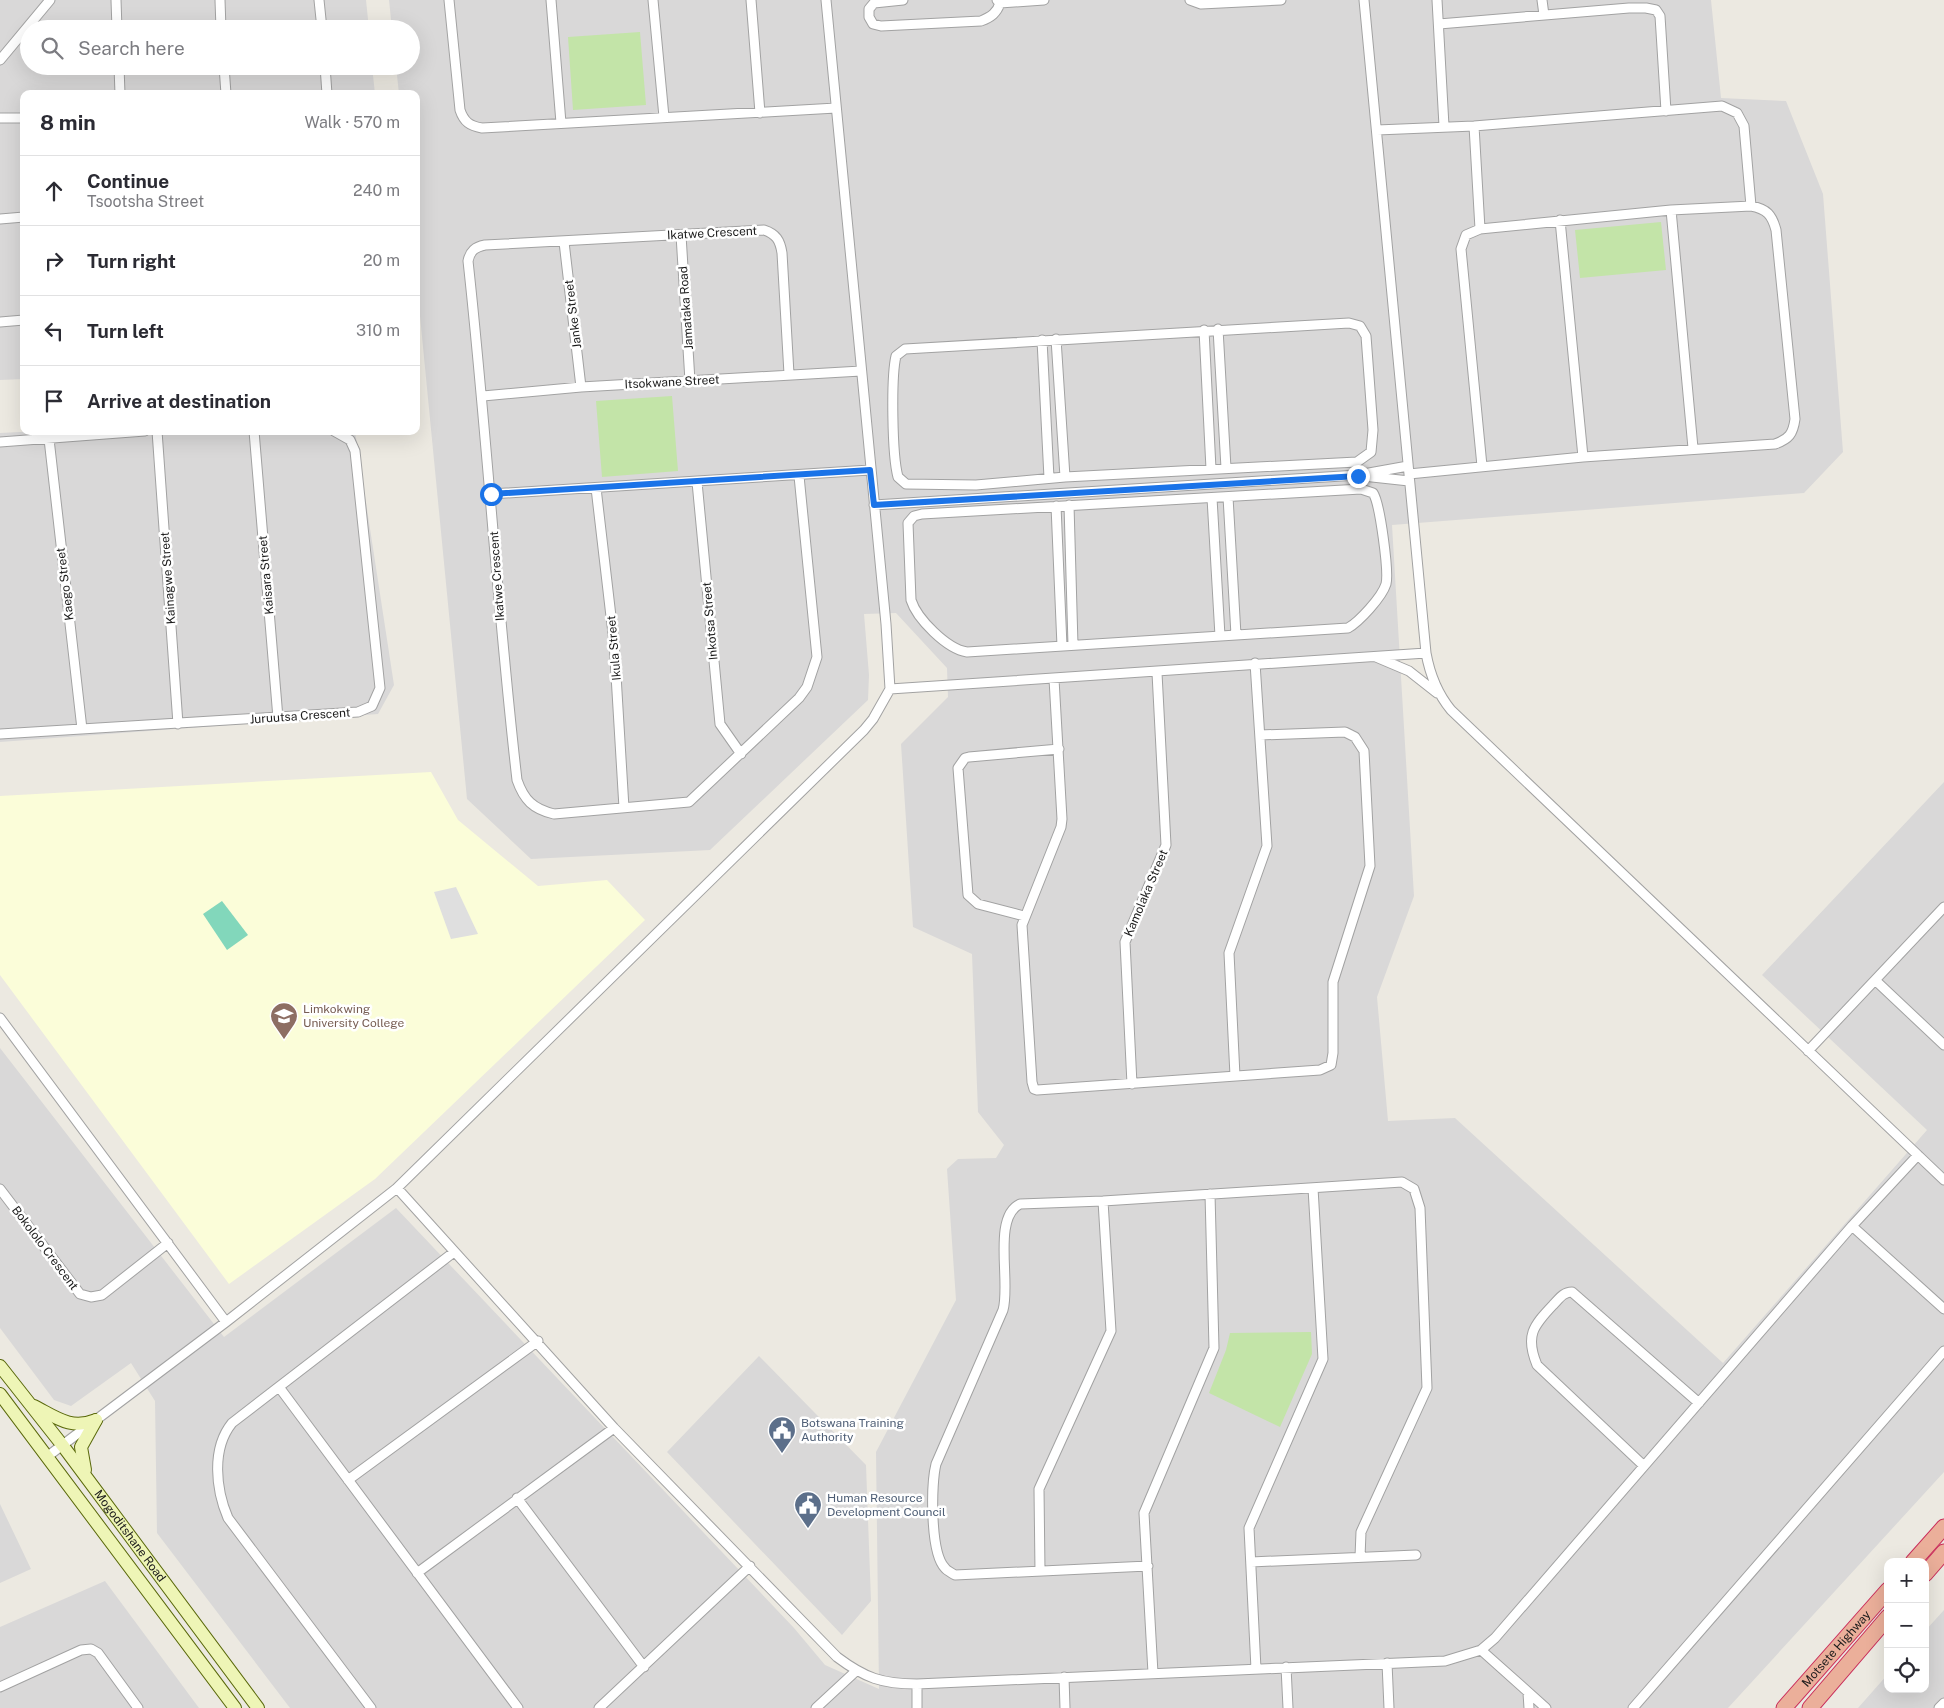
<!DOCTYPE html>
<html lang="en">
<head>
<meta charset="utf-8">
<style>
  body { margin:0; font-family:"Public Sans",sans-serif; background:#f7f7f7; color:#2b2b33 }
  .controls { position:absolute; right:15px; bottom:15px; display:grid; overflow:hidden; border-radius:10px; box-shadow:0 5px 20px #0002 }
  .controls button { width:45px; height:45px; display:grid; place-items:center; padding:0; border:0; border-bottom:1px solid #e1e1e2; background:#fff; color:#2b2b33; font:25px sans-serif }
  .stop { position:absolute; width:15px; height:15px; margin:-11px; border:4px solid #1a73e8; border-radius:50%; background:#fff }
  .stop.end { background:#1a73e8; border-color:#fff; box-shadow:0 1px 5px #0008 }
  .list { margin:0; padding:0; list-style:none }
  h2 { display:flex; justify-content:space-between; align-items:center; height:65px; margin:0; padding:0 20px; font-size:21px }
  h2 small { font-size:16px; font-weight:400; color:#7c7c81 }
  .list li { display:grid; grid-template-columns:32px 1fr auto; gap:15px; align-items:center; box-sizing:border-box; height:70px; padding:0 20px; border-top:1px solid #e1e1e2 }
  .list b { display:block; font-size:19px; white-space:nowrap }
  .list p { margin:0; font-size:16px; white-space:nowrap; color:#7c7c81 }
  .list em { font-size:16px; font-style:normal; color:#7c7c81 }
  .icon { flex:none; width:28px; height:28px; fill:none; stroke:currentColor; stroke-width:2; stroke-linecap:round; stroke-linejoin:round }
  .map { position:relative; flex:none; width:1944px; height:1708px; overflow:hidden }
  .search { position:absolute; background:#fff; box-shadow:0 5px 20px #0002; left:20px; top:20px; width:400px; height:55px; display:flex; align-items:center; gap:12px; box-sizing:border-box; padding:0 18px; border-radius:28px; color:#7c7c81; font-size:19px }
  .panel { position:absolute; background:#fff; box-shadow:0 5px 20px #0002; left:20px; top:90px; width:400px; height:345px; border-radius:10px }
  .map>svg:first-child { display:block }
</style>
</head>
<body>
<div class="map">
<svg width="1944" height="1708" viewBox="0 0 1944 1708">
  <rect width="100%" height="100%" fill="#ece9e1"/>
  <path fill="#d9d8d8" d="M0,0h366l3,29h-340v37h343l3,28h-351v285l-24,1z
    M389,0h1322l10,98 65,3 37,93 20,258 -39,41 -412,32 22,371 -37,101 11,124 67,-3 268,245 204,-233 -165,-155 182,-193v690l-216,236h-1438l-133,-175 -2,-132 -24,-38 -60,43 -17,-6 -54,-72v-280l224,289 172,-129 398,420 31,37 54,24 -3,-237 80,-152 -9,-131 11,-10 38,-1 8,-13 -26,-33 -6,-158 -59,-27 -12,-183 47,-47 -1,-29 -51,-55 -32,1 5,61 -1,25 -158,150 -179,9 -64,-60 -51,-524v-181h-17l-3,-28h15v-37h-19z
    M40,431h315l39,254 -16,29 -378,28v-309z
    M759,1356l107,109 5,136 -29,34 -175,-183z
    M0,1504l31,65 -31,14z
    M105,1581l94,127h-199v-81z
    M1944,1610v98h-86l30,-34v15h37v-58z"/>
  <path fill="#fbfdd9" d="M431,772l27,48 80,66 69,-6 38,40 -270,259 -146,105 -229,-309v-179z"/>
  <path fill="#c3e4a8" d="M640,32l6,73 -73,5 -5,-73z
    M1661,222l5,48 -86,8 -5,-48z
    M672,396l6,75 -76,6 -6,-76z
    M1311,1332l1,22 -32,73 -71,-34 17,-43 4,-17z"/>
  <path fill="#82d7bb" d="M222,901l26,34 -21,15 -24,-36z"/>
  <path fill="#dfdfdf" d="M456,887l22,47 -27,5 -17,-47z"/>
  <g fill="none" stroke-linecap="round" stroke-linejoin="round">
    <g stroke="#a2a2a2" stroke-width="11">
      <path id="minor" d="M116,0l1,29
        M220,0l1,29
        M319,0l3,29
        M449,0l11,110c4,12 10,16 22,18l354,-20
        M551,0l10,123
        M653,0l11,117
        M751,0l9,113
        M903,0l-29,3 -5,6v8l4,7 8,2 100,-5c10,-4 16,-8 19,-18
        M997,0l3,3 44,-3
        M1190,0l11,4 80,-4
        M1364,0l62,653c4,22 11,40 25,57l493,470
        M1437,0l7,126
        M1542,0l2,15
        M1439,24l190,-16h17l10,2 4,6 6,95
        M0,60l50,-60
        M119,66l1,28
        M224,66l2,28
        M325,66l2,28
        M0,118h24
        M1474,126l6,103
        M1377,130l97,-4 248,-20 15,7 7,13 7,80
        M1671,210l22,238
        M0,219l24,-2
        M1560,220l23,237
        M681,235l9,146
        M564,242l17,145
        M0,322l24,-2
        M1349,323l11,3 6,10 7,94 -2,22 -14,10 -292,15 -89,8 -70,-1 -8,-7c-6,-22 -7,-100 -2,-121l9,-7z
        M1218,329l8,139
        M1204,330l7,139
        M1056,339l9,138
        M1042,340l7,138
        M789,374l-7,-121c-2,-13 -6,-19 -18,-23l-279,15c-10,2 -15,6 -17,16 19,173 29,346 49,519 7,20 16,29 37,34l135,-12 110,-104 8,-11 10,-30 -18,-181
        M483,396l98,-9 280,-16
        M157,431l21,293
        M254,431l24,287
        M49,439l33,290
        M0,442l145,-11
        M1409,474l174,-17 192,-13c14,-5 18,-10 20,-25l-19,-189c-4,-15 -9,-21 -25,-24l-80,4 -191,19 -14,6 -5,14 21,217
        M1363,476l46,5
        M697,482l23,242 21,30
        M596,488l18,154 10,166
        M1361,489l12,4c7,10 16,79 13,91 -4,13 -27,38 -38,44l-381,24c-20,-3 -50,-33 -56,-52l-3,-77 6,-7 8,-2z
        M491,494l379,-24
        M1228,497l8,138
        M1212,498l8,138
        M874,505l484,-30 50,-9
        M1069,505l4,140
        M1056,506l6,140
        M1376,657l33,14 28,22
        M1054,679l8,140 -1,8 -39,98 10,157 2,7 3,1 283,-20 11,-5 2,-12v-71l37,-116 -6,-115 -9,-14 -10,-5 -85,3
        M890,689l536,-36
        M0,734l358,-22 14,-6 8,-18 -25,-237 -5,-11 -16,-9
        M1024,916l-46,-12 -10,-9 -10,-127 7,-10 4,-1 90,-8
        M1875,980l69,65
        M0,1018l226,304
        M1808,1051l136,-144
        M1235,1076l-6,-123 38,-107 -12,-183
        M1132,1084l-7,-142 41,-97 -9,-172
        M397,1188l217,240 223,229c28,21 45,27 80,27l528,-23 36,-11 14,-12 357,-412 66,-71
        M0,1189l80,105 11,3 11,-2 66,-52
        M1852,1226l92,83
        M279,1387l239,321
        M48,1456l178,-134 171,-134 467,-458 9,-11 17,-30 -4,-65 -60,-624
        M1644,1466l-107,-101c-12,-29 -4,-39 16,-60 6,-6 10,-13 19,-13l127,111
        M348,1480l190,-139
        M517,1498l127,169
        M1251,1562l165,-7
        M1148,1566l-193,9c-3,-2 -8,-4 -10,-7 -15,-15 -14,-84 -9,-104l67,-154c8,-27 -11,-93 17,-106l83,-3 299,-19 12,7 6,19 7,180 -66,144 -1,25
        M1040,1571l-1,-82 72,-158 -8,-130
        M417,1573l197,-145
        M1481,1650l65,58
        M1387,1663l2,45
        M1286,1667l2,41
        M1256,1669l-7,-141 74,-169 -10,-171
        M1153,1673l-9,-160 70,-165 -4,-154
        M1064,1677l1,31
        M917,1684v24
        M0,1687l81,-37 10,-1 7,4 40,55
        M1528,1693l1,15
        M371,1708l-143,-190c-12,-28 -17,-69 4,-95l222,-171
        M599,1708l151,-142
        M816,1708l40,-37
        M1633,1708l311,-357
        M1939,1708l5,-5"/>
    </g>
    <g stroke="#5a690b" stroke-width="14">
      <g id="secondary">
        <path id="s1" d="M0,1366l63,80 195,262"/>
        <path d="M0,1394l235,314"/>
        <path d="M34,1406c23,12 37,24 62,14"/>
        <path d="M85,1470l-4,-23 15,-27"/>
      </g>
    </g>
    <g stroke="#ca2d5b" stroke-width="17">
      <g id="trunk">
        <path d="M1913,1562l31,-35"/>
        <path d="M1925,1574l19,-22"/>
        <path id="s2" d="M1784,1708l104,-118"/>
        <path d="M1810,1708l78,-91"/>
      </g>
    </g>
    <use href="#minor" stroke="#fff" stroke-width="9"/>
    <use href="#secondary" stroke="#eef5b6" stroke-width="12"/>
    <use href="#trunk" stroke="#ebaf9a" stroke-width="15"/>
  </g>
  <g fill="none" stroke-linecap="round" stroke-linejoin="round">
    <path stroke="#1a73e8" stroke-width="6" d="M491,494l379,-24 4,35 484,-29"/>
  </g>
  <defs>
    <g id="university-pin" transform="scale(1.4375)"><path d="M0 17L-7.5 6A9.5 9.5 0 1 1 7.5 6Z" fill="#8d6e63" stroke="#fff"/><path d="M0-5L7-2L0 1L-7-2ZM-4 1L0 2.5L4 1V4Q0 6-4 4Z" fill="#fff"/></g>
    <g id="civic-pin" transform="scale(1.4375)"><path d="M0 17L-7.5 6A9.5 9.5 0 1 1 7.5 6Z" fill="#5c6f8a" stroke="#fff"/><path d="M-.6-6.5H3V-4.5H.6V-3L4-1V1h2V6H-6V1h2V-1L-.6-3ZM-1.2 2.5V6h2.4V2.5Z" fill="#fff"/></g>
  </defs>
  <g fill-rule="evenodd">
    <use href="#university-pin" x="284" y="1016"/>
    <use href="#civic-pin" x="782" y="1430"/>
    <use href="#civic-pin" x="808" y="1505"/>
  </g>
  <g text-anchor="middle" stroke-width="5" stroke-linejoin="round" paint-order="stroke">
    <g font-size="12" fill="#1b1b1b" stroke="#fff">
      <text transform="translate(712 233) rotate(-3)" y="4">Ikatwe Crescent</text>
      <text transform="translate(686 308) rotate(-94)" y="4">Jamataka Road</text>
      <text transform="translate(573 314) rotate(-97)" y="4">Janke Street</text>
      <text transform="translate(672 382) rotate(-3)" y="4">Itsokwane Street</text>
      <text transform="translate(266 575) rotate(-95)" y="4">Kaisara Street</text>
      <text transform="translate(497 576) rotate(-94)" y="4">Ikatwe Crescent</text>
      <text transform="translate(168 578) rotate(-94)" y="4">Kainagwe Street</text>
      <text transform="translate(65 584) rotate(-97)" y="4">Kaego Street</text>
      <text transform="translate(710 621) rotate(-95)" y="4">Inkotsa Street</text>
      <text transform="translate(614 648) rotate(-95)" y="4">Ikula Street</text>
      <text transform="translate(300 716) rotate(-4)" y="4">Juruutsa Crescent</text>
      <text transform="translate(1146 893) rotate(-67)" y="4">Kamolaka Street</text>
      <text transform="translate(45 1248) rotate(53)" y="4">Bokololo Crescent</text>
      <text dy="4" stroke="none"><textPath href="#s1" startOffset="214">Mogoditshane Road</textPath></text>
      <text dy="4" stroke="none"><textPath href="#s2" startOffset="79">Motsete Highway</textPath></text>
    </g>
    <g font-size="12" fill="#785e54" stroke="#fff" text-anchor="start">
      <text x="303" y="1013">Limkokwing<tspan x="303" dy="14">University College</tspan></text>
    </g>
    <g font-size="12" fill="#4e5e75" stroke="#fff" text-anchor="start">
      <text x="801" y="1427">Botswana Training<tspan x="801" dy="14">Authority</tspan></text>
      <text x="827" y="1502">Human Resource<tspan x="827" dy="14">Development Council</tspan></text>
    </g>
  </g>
</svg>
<div class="controls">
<button>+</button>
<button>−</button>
<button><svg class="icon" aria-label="locate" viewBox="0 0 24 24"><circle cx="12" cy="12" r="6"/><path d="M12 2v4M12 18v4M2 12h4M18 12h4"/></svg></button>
</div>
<div class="stop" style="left:491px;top:494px"></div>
<div class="stop end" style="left:1358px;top:476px"></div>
<div class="search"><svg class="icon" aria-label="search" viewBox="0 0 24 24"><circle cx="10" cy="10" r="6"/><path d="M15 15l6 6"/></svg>Search here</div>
<section class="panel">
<h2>8 min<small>Walk · 570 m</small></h2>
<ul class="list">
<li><svg class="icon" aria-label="ahead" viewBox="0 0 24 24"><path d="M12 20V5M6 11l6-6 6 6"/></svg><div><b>Continue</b><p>Tsootsha Street</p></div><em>240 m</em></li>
<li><svg class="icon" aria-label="right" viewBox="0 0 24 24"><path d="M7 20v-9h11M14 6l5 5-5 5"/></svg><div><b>Turn right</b></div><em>20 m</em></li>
<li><svg class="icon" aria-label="left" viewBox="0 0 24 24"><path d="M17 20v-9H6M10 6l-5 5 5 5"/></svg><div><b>Turn left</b></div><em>310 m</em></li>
<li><svg class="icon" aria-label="arrive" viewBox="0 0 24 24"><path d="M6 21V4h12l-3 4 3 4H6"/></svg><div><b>Arrive at destination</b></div></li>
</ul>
</section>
</div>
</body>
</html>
